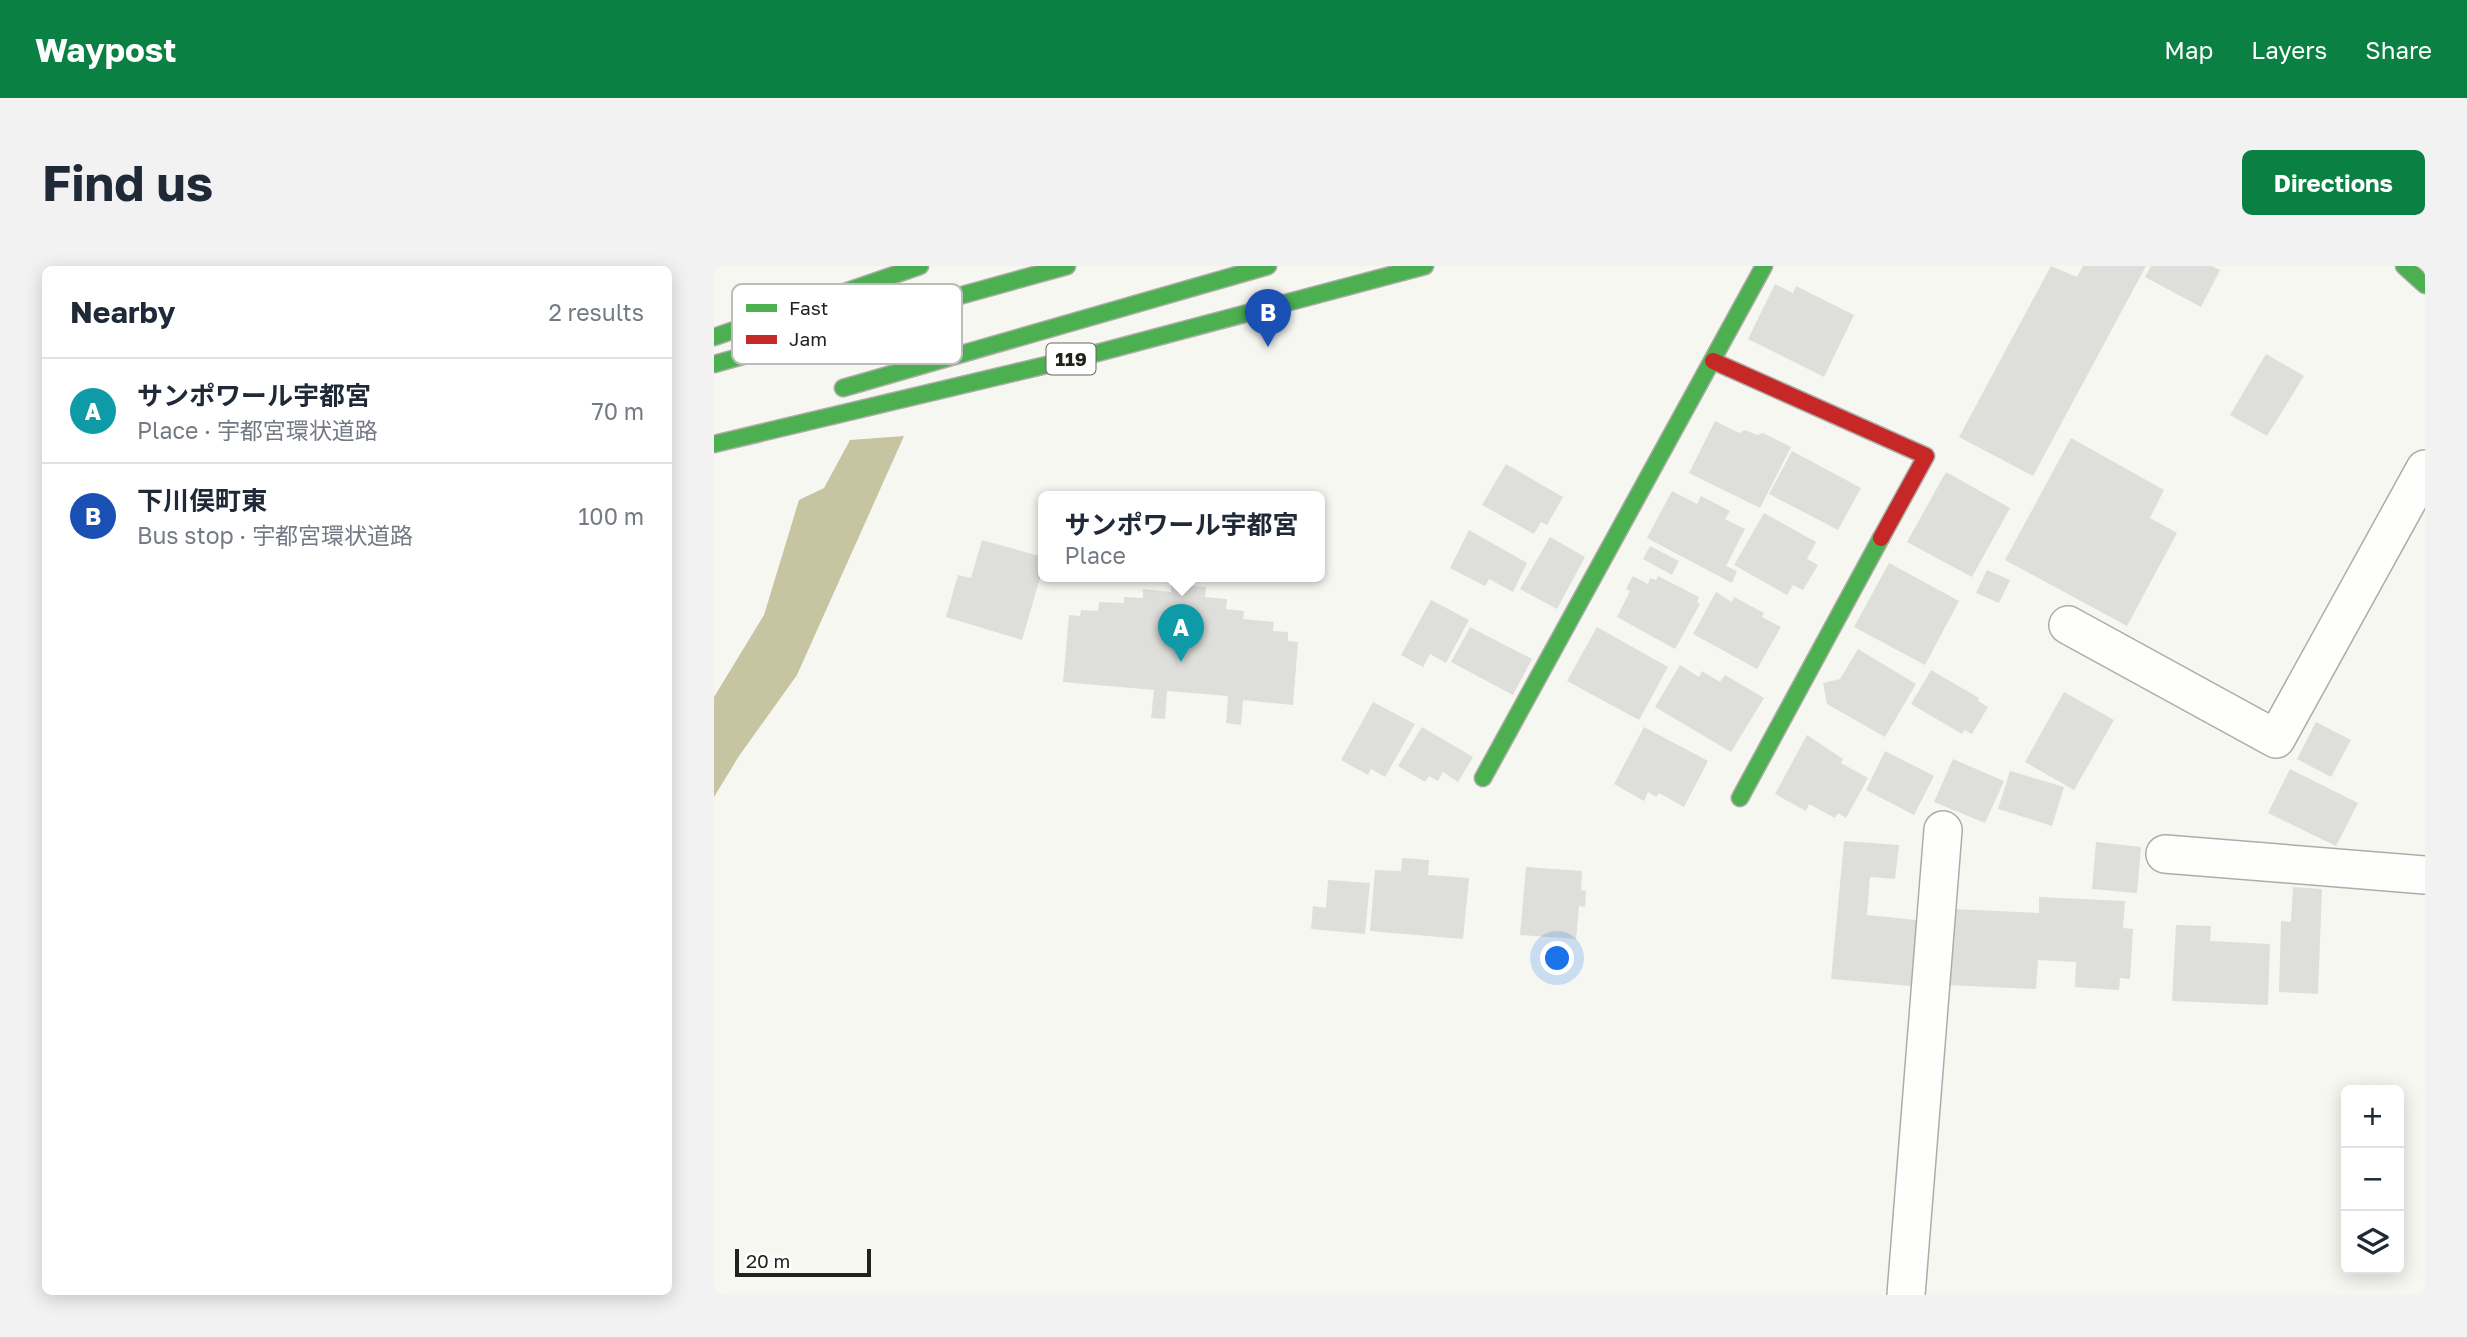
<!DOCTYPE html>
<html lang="en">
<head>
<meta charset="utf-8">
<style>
  body { margin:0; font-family:"Golos Text","Noto Sans JP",sans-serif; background:#f2f2f3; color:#1f2937 }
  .controls { position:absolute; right:21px; bottom:21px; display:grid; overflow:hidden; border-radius:10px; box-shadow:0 4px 18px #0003 }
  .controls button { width:63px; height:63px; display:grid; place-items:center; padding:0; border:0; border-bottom:2px solid #e0e1e3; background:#fff; color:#1f2937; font:35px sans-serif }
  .scale { position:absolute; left:21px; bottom:18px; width:136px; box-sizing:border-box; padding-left:7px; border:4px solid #21211d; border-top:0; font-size:19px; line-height:24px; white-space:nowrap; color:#21211d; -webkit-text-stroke:5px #fff; paint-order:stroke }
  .you { position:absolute; left:844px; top:693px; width:24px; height:24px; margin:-18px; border:5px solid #fff; border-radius:50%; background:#1a73e8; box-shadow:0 0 0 10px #1a73e833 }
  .badge { display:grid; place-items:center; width:46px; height:46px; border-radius:50%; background:#0b8043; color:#fff; font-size:23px; font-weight:700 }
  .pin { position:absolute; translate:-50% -58px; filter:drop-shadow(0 2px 4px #0008) }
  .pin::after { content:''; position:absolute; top:37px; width:24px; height:21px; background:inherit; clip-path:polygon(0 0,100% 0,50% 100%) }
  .popup { position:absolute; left:324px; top:225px; width:287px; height:91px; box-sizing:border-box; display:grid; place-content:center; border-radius:10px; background:#fff; filter:drop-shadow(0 2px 5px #0005); font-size:23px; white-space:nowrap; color:#747a83 }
  .popup b { font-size:26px; color:#1f2937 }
  .popup::after { content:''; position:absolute; left:50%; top:100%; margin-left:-14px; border:14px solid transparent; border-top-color:#fff }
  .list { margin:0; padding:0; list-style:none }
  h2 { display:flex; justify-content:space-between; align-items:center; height:91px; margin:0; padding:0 28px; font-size:30px }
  h2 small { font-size:23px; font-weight:400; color:#747a83 }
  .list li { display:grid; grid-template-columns:46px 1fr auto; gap:21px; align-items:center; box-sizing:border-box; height:105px; padding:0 28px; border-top:2px solid #e0e1e3 }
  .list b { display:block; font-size:26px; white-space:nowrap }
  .list p { margin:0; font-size:23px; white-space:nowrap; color:#747a83 }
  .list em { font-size:23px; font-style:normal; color:#747a83 }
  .icon { flex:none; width:38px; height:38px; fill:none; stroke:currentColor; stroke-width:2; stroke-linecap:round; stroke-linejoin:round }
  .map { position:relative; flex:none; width:1711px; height:1029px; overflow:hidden; border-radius:10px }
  header { display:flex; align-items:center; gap:42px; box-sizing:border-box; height:98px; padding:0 35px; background:#0b8043; color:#fff }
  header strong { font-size:33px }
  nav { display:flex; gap:38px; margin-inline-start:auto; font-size:24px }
  .intro { display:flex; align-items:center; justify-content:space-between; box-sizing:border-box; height:168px; padding:0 42px }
  h1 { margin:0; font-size:49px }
  .button { padding:18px 32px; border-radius:10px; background:#0b8043; color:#fff; font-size:24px; font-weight:700 }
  main { display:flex; gap:42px; padding:0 42px }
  aside { flex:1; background:#fff; border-radius:10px; box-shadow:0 4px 18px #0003 }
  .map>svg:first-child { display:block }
</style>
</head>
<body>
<header>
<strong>Waypost</strong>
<nav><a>Map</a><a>Layers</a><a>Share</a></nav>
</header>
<div class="intro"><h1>Find us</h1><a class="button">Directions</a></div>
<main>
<aside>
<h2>Nearby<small>2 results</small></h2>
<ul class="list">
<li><span class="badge" style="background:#0f9aa8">A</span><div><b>サンポワール宇都宮</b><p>Place · 宇都宮環状道路</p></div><em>70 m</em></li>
<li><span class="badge" style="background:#1a4fb4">B</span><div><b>下川俣町東</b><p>Bus stop · 宇都宮環状道路</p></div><em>100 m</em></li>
</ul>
</aside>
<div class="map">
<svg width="1711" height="1029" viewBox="0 0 1711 1029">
  <rect width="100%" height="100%" fill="#f7f7f2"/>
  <path fill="#c7c4a2" d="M190,170l-107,239 -58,81 -25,41v-100l50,-82 35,-115 25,-12 26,-48z"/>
  <path fill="#dededa" d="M1337,0l26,11 6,-11h63l-113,210 -74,-39z
    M1437,0h61l8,4 -19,37 -56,-30z
    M1061,18l18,9 3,-7 58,29 -30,62 -76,-38z
    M1552,88l38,22 -37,60 -37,-21z
    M1001,155l24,12 6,-3 12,5 6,-2 28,14 -31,61 -71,-35z
    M1357,172l93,52 -14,28 27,15 -50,93 -122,-66z
    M1078,185l69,37 -23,42 -69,-36z
    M792,198l57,33 -16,28 -6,-3 -7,12 -52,-29z
    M1232,206l64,36 -38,69 -65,-35z
    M958,225l25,13 4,-8 29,15 -5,8 20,10 -19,37 11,5 -5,12 -85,-45z
    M1050,247l52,29 -9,17 11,6 -15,25 -10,-5 -6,10 -53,-30z
    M755,264l58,33 -14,29 -24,-13 -4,7 -35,-18z
    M836,271l35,20 -28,52 -37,-20z
    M268,274l61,17v11l-21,72 -76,-23 12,-42 13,3z
    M936,280l29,15 -7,14 -29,-16z
    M1175,297l70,38 -34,64 -71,-38z
    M1273,304l23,10 -11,23 -23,-10z
    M919,310l15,8 2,-6 6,2 2,-4 41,21 -2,5 3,2 -25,45 -58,-32 13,-26 -4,-2z
    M457,318l35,3 -1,10 22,2 -1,10 18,2 -1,8 31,3 -1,9 15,1v9l10,1 -5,63 -50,-5 -2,25 -15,-2 2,-27 -61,-5 -2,28 -14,-1 3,-28 -91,-8 6,-67 11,1 1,-6 17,1 1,-9 25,1v-6l19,1v-9l28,3z
    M1002,326l16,10 2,-5 30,16 -2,4 19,10 -24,42 -64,-35z
    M717,334l38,20 -23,43 -16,-9 -7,13 -22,-12z
    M756,361l62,32 -19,36 -62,-33z
    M883,361l71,40 -29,53 -72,-39z
    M1144,383l58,35 -31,53 -58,-33 -4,-21 17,-4z
    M966,399l19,12 3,-6 18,11 5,-7 39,23 -33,54 -76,-45z
    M1217,404l48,28 -1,3 10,6 -16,27 -8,-4 -2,4 -51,-30z
    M1350,426l50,28 -40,70 -49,-28z
    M659,436l42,22 -30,53 -14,-8 -3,6 -27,-15z
    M1602,456l35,18 -20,37 -34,-18z
    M708,461l51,30 -15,25 -15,-10 -5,9 -9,-5 -4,6 -27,-16z
    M930,461l64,34 -24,46 -25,-14 -3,4 -8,-5 -4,9 -30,-17z
    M1093,469l36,24 -2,4 27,15 -22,40 -8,-5 -3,5 -26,-14 -3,7 -31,-17z
    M1171,485l49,25 -20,39 -48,-25z
    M1239,493l51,22 -19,42 -51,-21z
    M1576,503l68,34 -22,43 -68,-33z
    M1296,505l54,16 -12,39 -54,-17z
    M1130,575l55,4 -4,34 -25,-2 -3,38 50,5 -6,66 -80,-7z
    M1382,576l45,5 -4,46 -45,-4z
    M688,592l27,2 -1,15 41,3 -6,61 -93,-8 5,-61 26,1z
    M812,601l56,4 -1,19 5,1 -1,16 -6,-1 -3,33 -56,-4z
    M614,614l42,3 -5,51 -54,-5 2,-23 13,2z
    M1579,621l29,2 -4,105 -39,-2 2,-71 10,1z
    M1325,631l86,4 -2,27 10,1 -3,50 -10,-1 -1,12 -44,-3 1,-25 -38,-2 -2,29 -88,-4 4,-76 87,4z
    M1462,659l35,1 -1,15 60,3 -2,61 -96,-4z"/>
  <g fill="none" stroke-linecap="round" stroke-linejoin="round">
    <g stroke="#acaca8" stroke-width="40">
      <path id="street" d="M1354,359l208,114 149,-270
        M1451,588l260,21
        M1192,1029l37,-465"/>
    </g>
    <g stroke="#acaca8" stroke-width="19">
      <path id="fast" d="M1690,0l21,19
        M0,71l206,-71
        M0,98l353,-98
        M129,122l425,-122
        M0,178l383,-91 328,-87
        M769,512l281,-512
        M1026,532l141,-260"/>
    </g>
    <g stroke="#acaca8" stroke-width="19">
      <path id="jam" d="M999,95l213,95 -45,82"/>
    </g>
    <use href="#street" stroke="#fefefd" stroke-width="37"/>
    <use href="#fast" stroke="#4caf50" stroke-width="16"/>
    <use href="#jam" stroke="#c62828" stroke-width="16"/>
  </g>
  <g text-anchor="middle" stroke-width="7" stroke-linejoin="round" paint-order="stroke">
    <rect fill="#fff" stroke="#646461" stroke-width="2" x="332.5" y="77.5" width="49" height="31" rx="5"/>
    <g font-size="19" font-weight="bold" fill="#21211d">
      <text x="357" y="100">119</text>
    </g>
  </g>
  <rect x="18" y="18" width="230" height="80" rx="10" fill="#fff" stroke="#bcbcbb" stroke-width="2"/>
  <rect x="32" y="38" width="31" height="8" fill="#4caf50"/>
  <rect x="32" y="69" width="31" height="9" fill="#c62828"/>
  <g font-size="19" fill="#21211d">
    <text x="75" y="49">Fast</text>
    <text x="75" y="80">Jam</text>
  </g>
</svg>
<div class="controls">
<button>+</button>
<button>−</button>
<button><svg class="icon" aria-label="layers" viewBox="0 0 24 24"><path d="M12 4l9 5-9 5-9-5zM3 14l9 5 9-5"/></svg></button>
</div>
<div class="scale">20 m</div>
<div class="you"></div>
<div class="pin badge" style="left:467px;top:396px;background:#0f9aa8">A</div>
<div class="popup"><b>サンポワール宇都宮</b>Place</div>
<div class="pin badge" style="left:554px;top:81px;background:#1a4fb4">B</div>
</div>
</main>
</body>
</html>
